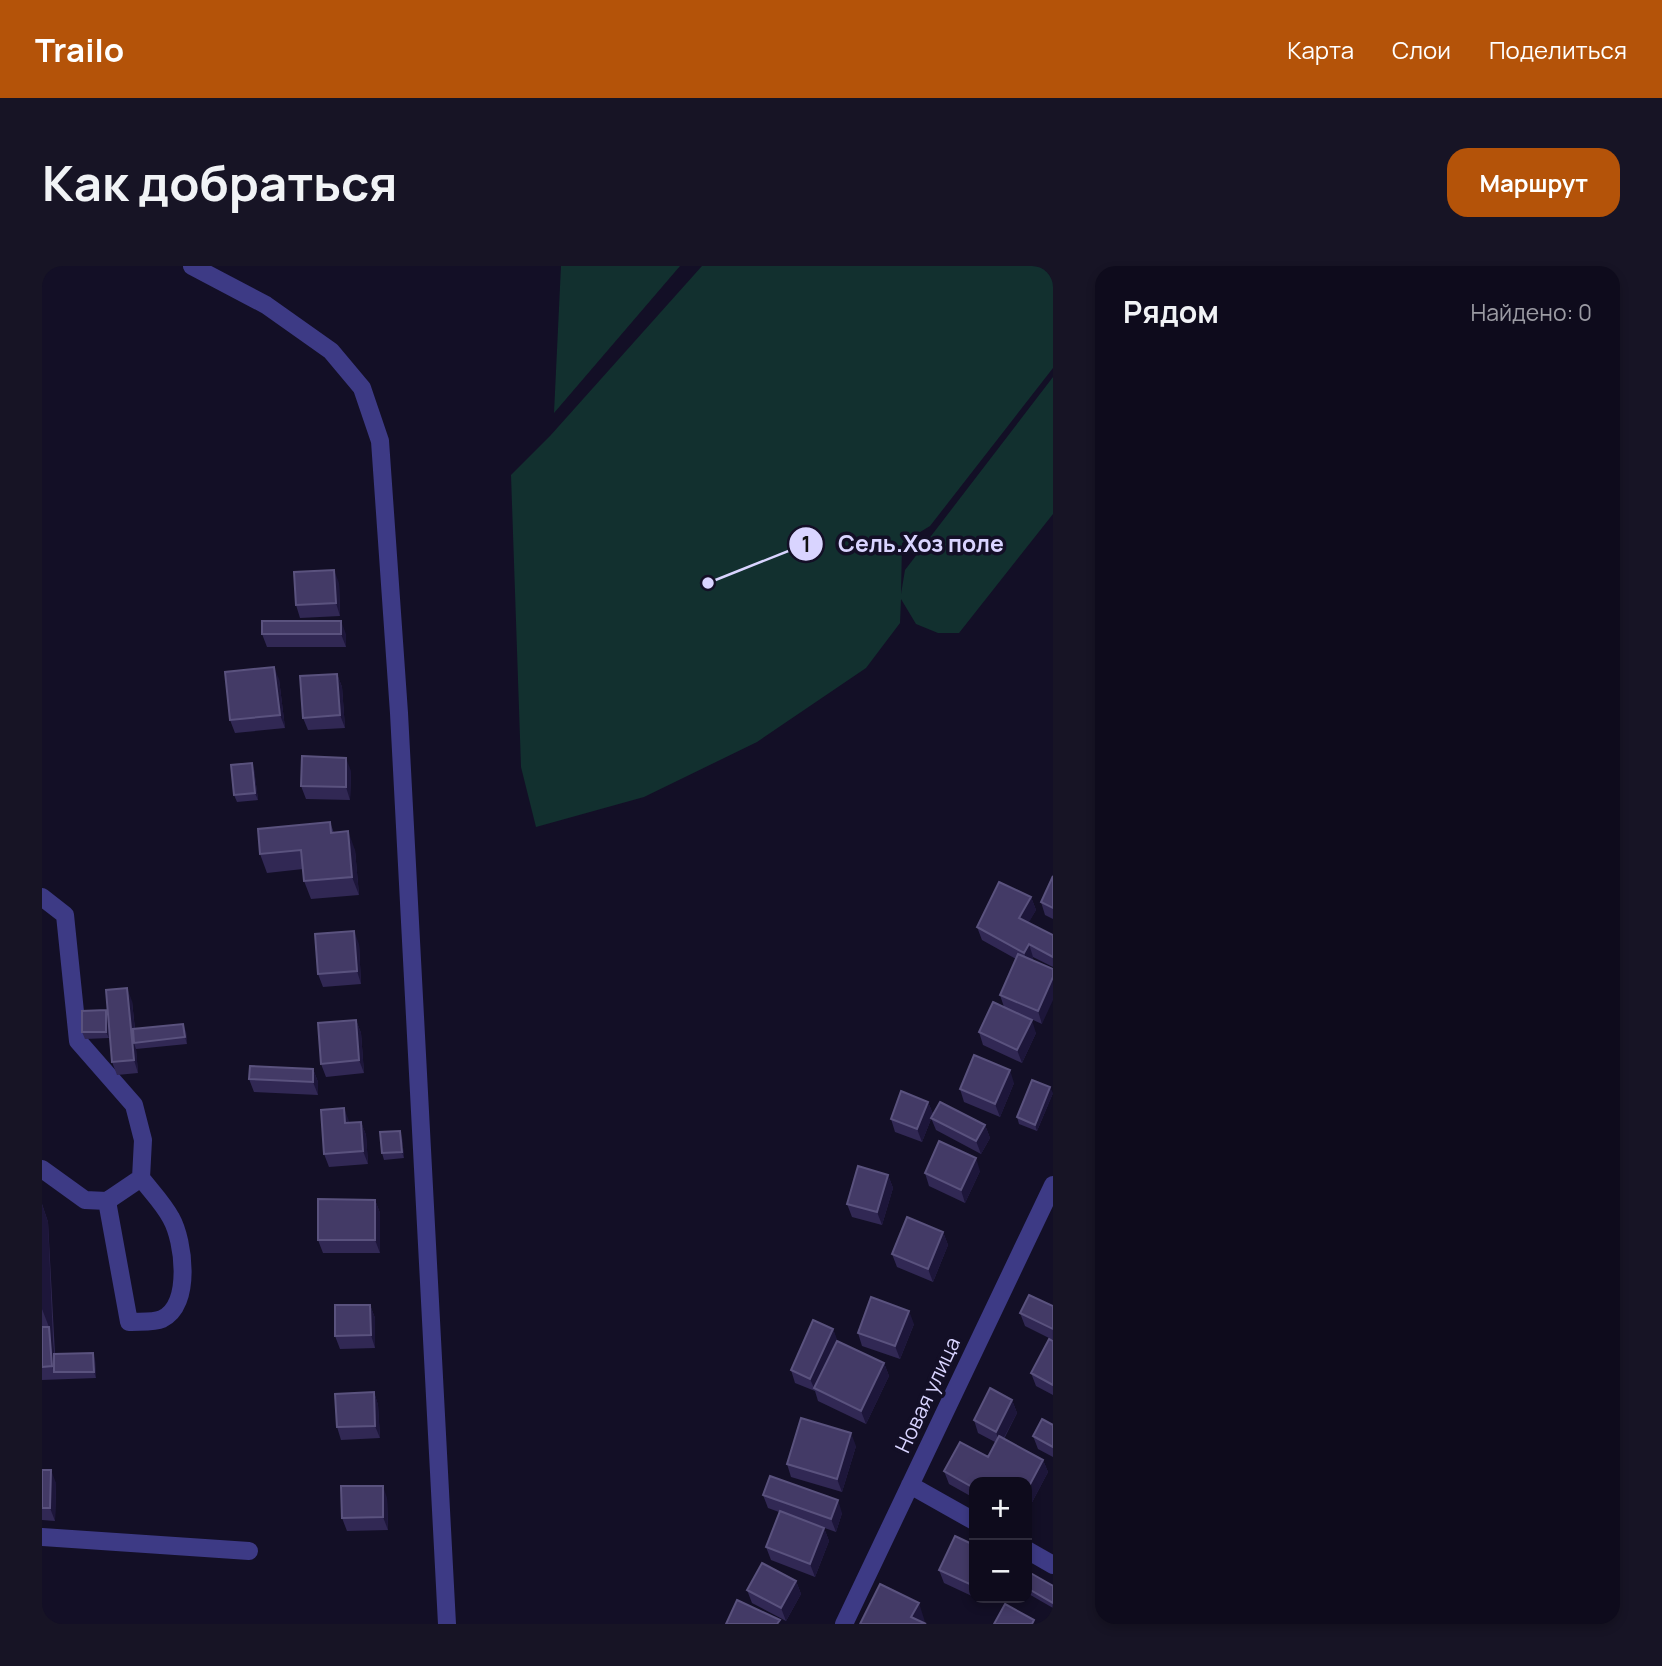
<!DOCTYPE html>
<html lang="ru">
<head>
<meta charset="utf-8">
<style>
  body { margin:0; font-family:Manrope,sans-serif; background:#171425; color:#f1f3f6 }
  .controls { position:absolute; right:21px; bottom:21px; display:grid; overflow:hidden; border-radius:14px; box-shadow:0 4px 10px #0003 }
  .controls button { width:63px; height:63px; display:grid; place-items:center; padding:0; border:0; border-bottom:2px solid #2e2b3b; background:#0e0b1c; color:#f1f3f6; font:35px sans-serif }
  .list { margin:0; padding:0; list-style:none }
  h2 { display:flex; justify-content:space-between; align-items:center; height:91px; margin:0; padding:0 28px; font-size:30px }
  h2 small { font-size:23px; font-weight:400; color:#9b9ba3 }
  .map { position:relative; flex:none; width:1011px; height:1358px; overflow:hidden; border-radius:21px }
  header { display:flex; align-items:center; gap:42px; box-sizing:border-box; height:98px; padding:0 35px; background:#b45309; color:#fff }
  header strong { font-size:33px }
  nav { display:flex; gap:38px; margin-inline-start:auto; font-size:24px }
  .intro { display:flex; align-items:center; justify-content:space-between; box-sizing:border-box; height:168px; padding:0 42px }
  h1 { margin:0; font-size:49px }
  .button { padding:18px 32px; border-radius:21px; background:#b45309; color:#fff; font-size:24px; font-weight:700 }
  main { display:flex; gap:42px; padding:0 42px }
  aside { flex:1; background:#0e0b1c; border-radius:21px; box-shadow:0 4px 10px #0003 }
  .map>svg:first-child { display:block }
</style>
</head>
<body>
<header>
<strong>Trailo</strong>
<nav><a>Карта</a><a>Слои</a><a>Поделиться</a></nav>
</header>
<div class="intro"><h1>Как добраться</h1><a class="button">Маршрут</a></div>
<main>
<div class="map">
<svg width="1011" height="1358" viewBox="0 0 1011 1358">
  <rect width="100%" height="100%" fill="#130f26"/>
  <path fill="#12302f" d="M519,0h119l-126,147z
    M660,0h351v102l-123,158 -28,17 -1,51 4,-24 148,-193v137l-94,119h-21l-22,-9 -15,-25 -1,24 -34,45 -109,74 -113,55 -108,30 -15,-60 -10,-292 39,-39z"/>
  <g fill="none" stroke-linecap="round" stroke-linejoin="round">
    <path stroke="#3d3a85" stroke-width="18" d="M150,0l74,39 65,46 31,37 18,53 19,272 48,911
      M0,631l23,18 13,126 56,64 9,35 -2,38 -34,23 -22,-1 -43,-31
      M65,935l22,121c9,-1 24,1 33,-3 30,-14 22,-78 9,-101 -8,-15 -20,-27 -30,-40
      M868,1219l64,36
      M0,1271l207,14
      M985,1284l26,15
      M802,1358l209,-439"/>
  </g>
  <path fill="#312854" d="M297,317l1,33 -40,2 -4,-13z
    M220,368h84v13h-79z
    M295,408l5,13 3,41 -37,2 -5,-12z
    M237,413l6,49 -50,5 -5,-13z
    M212,503l4,31 -21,2 -3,-7z
    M309,505l-1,29 -44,-1 -5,-13z
    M288,556l4,11 21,17 4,45 -48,4 -7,-18 -1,-12 -36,4 -7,-19z
    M1011,610v43l-8,-4 -4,-13z
    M989,631l5,13 -8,13 25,12v32l-20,-10 -1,3 10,64 -22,-10 16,19 -14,30 -39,-18 -4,-13 25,-25 -4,-12 16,-36 -34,-19 -5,-13z
    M317,678l2,40 -38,3 -5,-13z
    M90,735l3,28 51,2 1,13 -51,5 2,24 -21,2 -5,-13 -3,-38v14l-24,1 -3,-7 24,-22 2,5z
    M314,754l5,13 3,40 -38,4 -5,-13z
    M271,803l5,13v13l-64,-3 -5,-13z
    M972,817l-14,34 -36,-15 -4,-13z
    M1011,827l-16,38 -18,-7 -2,-7z
    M886,836l5,12 -11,28 -27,-10 -4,-13z
    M889,852l54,7 5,13 -9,16 -45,-24z
    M307,855v2l12,-1 5,13 2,29 -39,3 -5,-13z
    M360,871l2,21 -20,2 -2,-7z
    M938,905l-15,32 -36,-17 -4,-13z
    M846,909l5,13 -11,37 -30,-8 -5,-13z
    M333,934l5,13v40h-57l-5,-13z
    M0,938l6,18 7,132 40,5 1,19 -54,2z
    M901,966l5,13 -15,37 -36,-15 -5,-13z
    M328,1039l5,13v30l-35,1 -5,-13z
    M1011,1040v34l-28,-14 -5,-13z
    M872,1058l-14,35 -38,-13 -4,-13z
    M791,1063l4,12 47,22 5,13 -23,48 -48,-23 -3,-10 -20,-8 -4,-13z
    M1011,1075v54l-17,-9 -5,-13z
    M332,1126l4,13 2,33 -39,2 -4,-13z
    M970,1134l5,13 -13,26 39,21 5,12 -19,36 -2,-1v-25h-53v16l-25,-14 -5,-13 44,-14 7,-15 -17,-9 -4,-13z
    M1011,1159v32l-15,-8 -5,-13z
    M814,1180l-14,46 -51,-15 -4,-13z
    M0,1204l14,13 -1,38 -13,-1z
    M721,1229l79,18 -6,19 -37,-13 25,9 5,13 -14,36 -44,-17 -5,-13 13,-35 -11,-4z
    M345,1232l1,32 -41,1 -5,-13z
    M932,1279v52l-30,-14 -5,-13z
    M985,1305l26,15v22l-26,-15z
    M754,1315l5,13 -15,27 -34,-18 -5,-13z"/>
  <path fill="#1d163a" d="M292,304l5,13 1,33 -4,-13z
    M299,355l5,13v13l-5,-13z
    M232,401l5,12 6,49 -5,-13z
    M295,408l5,13 3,41 -5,-13z
    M304,492l5,13 -1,29 -4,-13z
    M210,497l2,6 4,31 -3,-7z
    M306,565l7,19 4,45 -7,-18z
    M989,631l5,13 -12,21 -5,-13z
    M312,665l5,13 2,40 -4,-13z
    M987,678l4,13 -4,9 -5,-13z
    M1011,711v23l-11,24 -4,-13z
    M85,722l5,13 4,41 -2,1 2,6 2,24 -4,-13z
    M64,744l2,7 1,21 -3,-6z
    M314,754l5,13 3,40 -5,-13z
    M990,754l4,13 -14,30 -5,-13z
    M141,758l3,7 1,13 -2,-7z
    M271,803l5,13v13l-5,-13z
    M968,804l4,13 -14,34 -5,-13z
    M1008,821l3,6 -16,38 -2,-6z
    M886,836l5,12 -11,28 -5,-13z
    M302,842l5,13 1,15 -5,-13z
    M319,856l5,13 2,29 -5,-13z
    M943,859l5,13 -9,16 -5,-13z
    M358,865l2,6 2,21 -2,-6z
    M934,892l4,13 -15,32 -4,-13z
    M846,909l5,13 -11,37 -5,-13z
    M333,934l5,13v40l-5,-13z
    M0,938l6,18 5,118 3,32h-2l-2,-6 -3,-39 -7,-18z
    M901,966l5,13 -15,37 -5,-13z
    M328,1039l5,13v30l-4,-13z
    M867,1045l5,13 -14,35 -5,-13z
    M791,1063l5,13 -24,46 -4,-9z
    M51,1087l2,6 1,19 -2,-6z
    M842,1097l5,13 -23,48 -5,-13z
    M332,1126l4,13 2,33 -5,-12z
    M970,1134l5,13 -17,32 -4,-13z
    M809,1167l5,13 -14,46 -5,-13z
    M1001,1194l5,12 -19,36 -2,-5v-13z
    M9,1204l5,13 -1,38 -5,-13z
    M341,1220l4,12 1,32 -5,-13z
    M796,1234l4,13 -6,19 -5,-13z
    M782,1262l5,13 -14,36 -5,-13z
    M754,1315l5,13 -15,27 -5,-13z
    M877,1337l6,19 -1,2 -13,-7z"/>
  <path fill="#433a66" stroke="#5a527e" stroke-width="2" d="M292,304l2,33 -40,2 -2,-33z
    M220,355h79v13h-79z
    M232,401l6,48 -50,5 -5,-48z
    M295,408l3,41 -37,3 -3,-42z
    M260,490l44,2v29l-45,-1z
    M210,497l3,30 -21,2 -3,-30z
    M288,556l1,11 17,-2 4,46 -48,4 -3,-31 -41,4 -2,-25z
    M1011,610v32l-12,-6z
    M957,616l32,15 -12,21 34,17v22l-24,-13 -5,9 -47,-26z
    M312,665l3,40 -39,3 -3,-40z
    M976,688l35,15v8l-15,34 -38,-16z
    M85,722l7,72 -22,2 -6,-72z
    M951,736l39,18 -15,30 -38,-18z
    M64,744v22h-24v-21z
    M314,754l3,40 -38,4 -3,-41z
    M141,758l2,13 -51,6 -1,-14z
    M932,789l36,15 -15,34 -35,-15z
    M208,800l63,3v13l-64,-3z
    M990,814l18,7 -15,38 -18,-8z
    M859,825l27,11 -11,27 -26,-10z
    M898,836l45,23 -9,16 -45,-23z
    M302,842l1,15 16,-1 2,29 -39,3 -3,-44z
    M358,865l2,21 -20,1 -2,-21z
    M897,875l37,17 -15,32 -36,-17z
    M816,900l30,9 -11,37 -30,-8z
    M276,933l57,1v40h-57z
    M865,951l36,15 -15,37 -36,-15z
    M987,1029l24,11v23l-33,-16z
    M829,1031l38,14 -14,35 -37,-13z
    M293,1039h35l1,30 -36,1z
    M771,1054l20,9 -23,50 -19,-9z
    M0,1061h7l3,39 -10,1z
    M1007,1073l4,2v44l-22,-12z
    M795,1075l47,22 -23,48 -47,-23z
    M51,1087l1,19h-40v-18z
    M948,1122l22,12 -16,32 -22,-12z
    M332,1126l1,34 -38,1 -2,-33z
    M759,1152l50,15 -14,46 -50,-15z
    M1000,1153l11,6v22l-20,-11z
    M957,1170l44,24 -16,30v-8h-53v6l-30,-17 16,-29 28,15z
    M0,1204h9l-1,38h-8z
    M728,1210l68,24 -7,19 -68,-24z
    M299,1220h42v31l-41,1z
    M738,1245l44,17 -14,36 -44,-17z
    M913,1270l19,9v41l-35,-16z
    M720,1297l34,18 -15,27 -34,-18z
    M985,1305l26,15v17l-26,-15z
    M838,1318l39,19 -8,14 15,7h-66z
    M695,1334l43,20 -3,4h-51z
    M963,1338l29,16 -2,4h-38z"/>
  <g text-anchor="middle" stroke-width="7" stroke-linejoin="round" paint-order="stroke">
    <g font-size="21" fill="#d9d4ff" stroke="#130f26">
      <text transform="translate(886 1129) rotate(-65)" y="7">Новая улица</text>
    </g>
  </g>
  <path fill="none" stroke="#d9d4ff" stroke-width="2.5" d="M666 317L764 278"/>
  <g fill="#d9d4ff" stroke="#130f26" stroke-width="2.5">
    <circle cx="666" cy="317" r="7"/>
    <circle cx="764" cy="278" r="18"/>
  </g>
  <g font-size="21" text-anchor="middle" font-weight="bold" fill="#111">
    <text x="764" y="286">1</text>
  </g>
  <g font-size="23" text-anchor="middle" font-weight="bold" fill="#d9d4ff" stroke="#130f26" stroke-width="7" stroke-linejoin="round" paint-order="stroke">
    <text x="879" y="286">Сель.Хоз поле</text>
  </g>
</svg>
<div class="controls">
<button>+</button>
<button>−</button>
</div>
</div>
<aside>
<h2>Рядом<small>Найдено: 0</small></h2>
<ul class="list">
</ul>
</aside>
</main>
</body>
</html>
